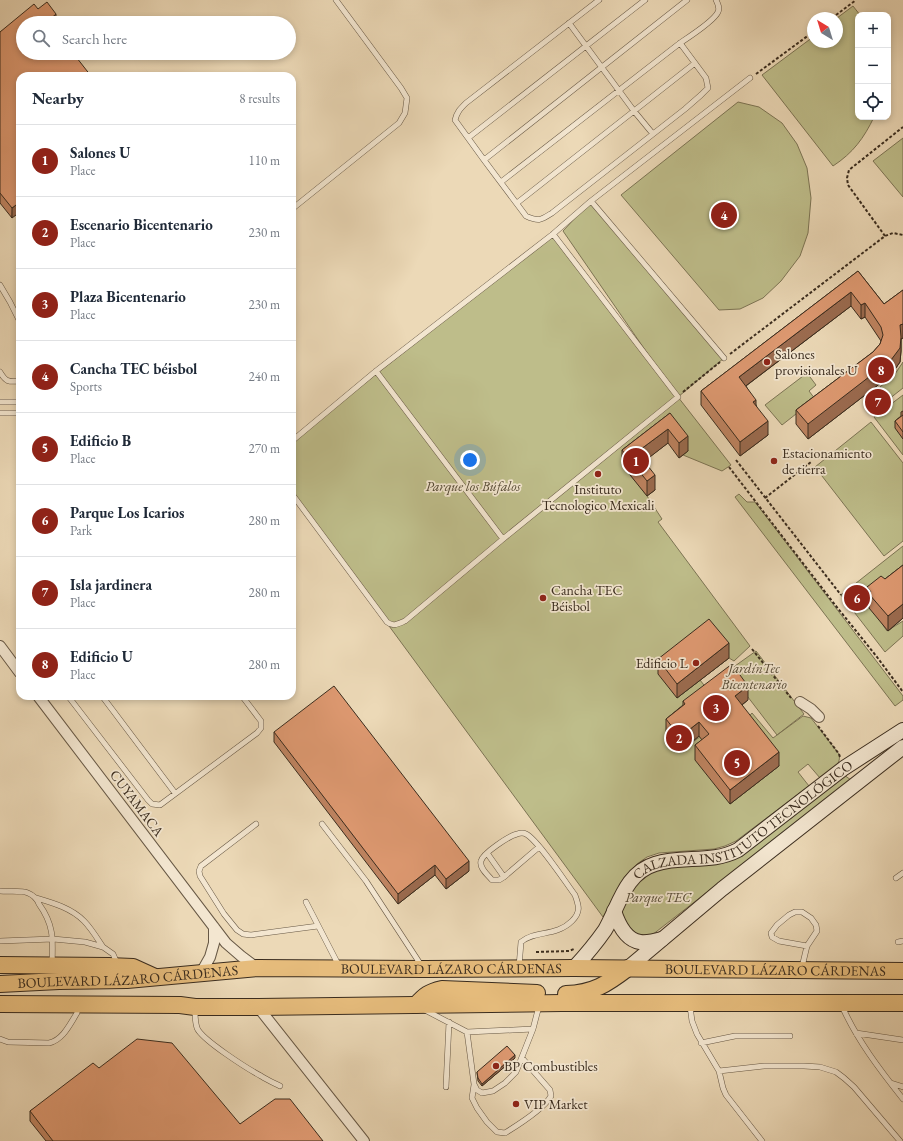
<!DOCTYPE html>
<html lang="en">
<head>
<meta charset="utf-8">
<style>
  body { margin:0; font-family:"EB Garamond",serif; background:#f6f6f7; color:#1f2937 }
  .controls { position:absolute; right:12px; top:12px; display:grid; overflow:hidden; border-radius:8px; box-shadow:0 2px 6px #0003 }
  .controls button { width:36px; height:36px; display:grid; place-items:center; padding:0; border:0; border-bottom:1px solid #e0e1e3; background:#fff; color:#1f2937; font:20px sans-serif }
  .compass { position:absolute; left:807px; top:12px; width:36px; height:36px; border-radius:50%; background:#fff; box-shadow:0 2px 6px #0003; rotate:322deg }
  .you { position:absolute; left:470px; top:460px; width:14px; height:14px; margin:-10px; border:3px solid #fff; border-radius:50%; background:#1a73e8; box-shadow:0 0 0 6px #1a73e833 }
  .badge { display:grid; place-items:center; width:26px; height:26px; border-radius:50%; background:#8f2418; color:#fff; font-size:13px; font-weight:700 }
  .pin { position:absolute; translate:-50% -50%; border:2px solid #fff; box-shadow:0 1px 4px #0006 }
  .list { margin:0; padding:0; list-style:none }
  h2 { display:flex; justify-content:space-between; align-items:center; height:52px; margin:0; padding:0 16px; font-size:17px }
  h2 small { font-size:13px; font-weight:400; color:#747a83 }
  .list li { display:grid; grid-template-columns:26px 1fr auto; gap:12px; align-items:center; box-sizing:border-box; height:72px; padding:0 16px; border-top:1px solid #e0e1e3 }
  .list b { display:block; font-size:15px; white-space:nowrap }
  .list p { margin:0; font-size:13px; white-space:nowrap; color:#747a83 }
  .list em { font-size:13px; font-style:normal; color:#747a83 }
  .icon { flex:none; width:22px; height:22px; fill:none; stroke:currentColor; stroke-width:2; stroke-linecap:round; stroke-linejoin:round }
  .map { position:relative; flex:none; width:903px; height:1141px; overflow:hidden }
  .search { position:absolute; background:#fff; box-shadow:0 2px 6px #0003; left:16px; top:16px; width:280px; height:44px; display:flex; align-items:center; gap:10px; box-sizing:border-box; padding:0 14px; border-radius:22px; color:#747a83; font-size:15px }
  .panel { position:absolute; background:#fff; box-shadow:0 2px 6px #0003; left:16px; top:72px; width:280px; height:628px; border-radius:12px }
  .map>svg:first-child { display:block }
</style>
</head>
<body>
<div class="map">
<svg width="903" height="1141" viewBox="0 0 903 1141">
  <rect width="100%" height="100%" fill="#ecd9b7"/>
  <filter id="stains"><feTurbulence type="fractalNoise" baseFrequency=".005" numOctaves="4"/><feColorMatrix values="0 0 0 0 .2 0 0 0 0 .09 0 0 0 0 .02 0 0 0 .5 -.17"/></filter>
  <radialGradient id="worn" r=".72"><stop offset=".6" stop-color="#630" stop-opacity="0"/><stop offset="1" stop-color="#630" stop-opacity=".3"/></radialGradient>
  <path fill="#bebd8a" stroke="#7c7454" d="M853,6l7,9h-2v102h16c-10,21 -21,36 -41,49l-71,-91 51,-38v5h24v-24z
    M738,102l21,5 23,16 15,21 10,24 4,30 -3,35 -8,23 -19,25 -18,17 -23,11 -21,1 -98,-115z
    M903,138v59l-30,-36z
    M591,201l133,157 -46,39 53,68 -9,6 -39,-16 4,-4 -17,-23 -47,37 24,31 15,23 -4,3 92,124 -16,15 -5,-3 -29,22 11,14 -31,57 31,-22 33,-7 8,-9 21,25 30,-22 8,2 28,36c3,12 -10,18 -19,24l-12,-14 -10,8 11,14 -73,55 -11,5 -11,3 -55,4 -12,4 -10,7 -12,12 -22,41 -311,-423v-53l261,-207 117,152 -107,-155z
    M903,362v26l-14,11 -9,-12 15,-13z
    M807,373l9,12 -7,6 6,8 -33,26 -17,-20z
    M903,395v60l-29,-38z
    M871,422l32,41v78l-19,15 -69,-89z
    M739,494l8,8h8l148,194v4l-8,6 -160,-209z
    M903,546v33l-32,28 16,24 16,-10v15l-18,16 -44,-57z
    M756,651l48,63 -27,21 -49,-64z
    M844,775l7,5 -199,155h-14l-13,-12 -9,-16 26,-32 23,-10h41z"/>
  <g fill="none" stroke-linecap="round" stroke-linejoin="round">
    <g stroke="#665744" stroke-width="6">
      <path id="lane" d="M599,0l-133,103c-6,6 -9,9 -11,17l29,40 42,56c13,6 15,4 26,-3l133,-104 16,-14 7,-7 -2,-10 -26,-35c9,-6 34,-22 38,-31 2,-4 0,-8 -2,-12
        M569,23l65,88 19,23
        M468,138l177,-138
        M484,160l203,-160
        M501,182l179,-139
        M591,201l133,157
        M517,203l178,-140
        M292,209l107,-86 6,-10 2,-15 -6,-10 -65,-88
        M0,285l10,17 10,20
        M376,371l127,168
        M0,372c6,10 8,10 20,9
        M0,402h20
        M0,413h20
        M292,441l84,-70 177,-137 38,-33 159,-123
        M292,494l95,128c6,5 11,2 18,-1l98,-82 175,-142 -125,-163
        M68,696l80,104 4,4 8,1 97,-72 4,-5v-7l-19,-25
        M102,696l73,97
        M256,824l-55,42 -2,5 1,5 24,38 13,16 6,4 8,1 67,-9
        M322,824l44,57 55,84
        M487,853l17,24 35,-30
        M504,877l-5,3h-7c-4,-5 -13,-12 -11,-19 2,-8 28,-25 36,-27 3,-1 7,-1 9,0 12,6 40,49 49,61 4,11 6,17 -3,26 -16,16 -37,9 -51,21l-2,25
        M896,878l7,-5
        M0,891c8,1 21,-1 28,2 5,2 9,6 11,11 15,21 14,35 13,60
        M36,898c17,5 35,10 48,23 7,7 13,17 19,26
        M306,902l33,64
        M0,941l53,-2 32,3 18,5 10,7 4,9
        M898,942l5,-1
        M802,967l5,-21 10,-15 -1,-6 -5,-7 -9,-6h-7l-6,3 -12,10 -6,8 1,4 7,4 28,5
        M690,1006l2,15 5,13 22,37 4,17 3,7 36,46
        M842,1006c15,34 38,64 61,93
        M195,1010c0,6 0,12 2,18 5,12 51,41 64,48 6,4 13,7 19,10
        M425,1010l42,22 7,52 3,6 5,3 11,-2 12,-8 11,-11 17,-43 6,-23
        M467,1032l66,-3
        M856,1033l47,7
        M0,1039l8,3 41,1c14,-3 21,-19 28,-30
        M701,1043l34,-7h55
        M719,1071l45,-5h40l16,1 16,5 8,6 10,9 46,54
        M891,1083l12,4
        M474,1085l-2,13 5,10 10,14 10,10 8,1c13,-8 39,-24 46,-37l-1,-6 -28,-32
        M446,1087l3,-65"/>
    </g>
    <g stroke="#665744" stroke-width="12">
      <path id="street" d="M0,646l20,27
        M38,696l188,247 15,13 16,12
        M800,702l11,7 8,8
        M201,973l9,-16 4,-14v-16
        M258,1007l106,134"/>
    </g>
    <g stroke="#3a2c1e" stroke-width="16">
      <g id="secondary">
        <path d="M614,911c4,12 12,29 26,31 7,1 15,-1 22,-3"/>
        <path id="s1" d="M574,968c11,-12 22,-25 31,-38 14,-24 20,-57 50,-66 28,-9 56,0 83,-14l106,-82 59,-38"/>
        <path d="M628,968l94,-79 181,-142"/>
      </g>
    </g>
    <g stroke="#3a2c1e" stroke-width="18">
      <g id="primary">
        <path d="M0,965l109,1 24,1 22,10"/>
        <path id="s2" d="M0,984l59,-3 68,-1 130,-12 167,1 150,-1 329,3"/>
        <path d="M566,994c28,-1 41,-10 62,-26"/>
        <path d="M0,1004l180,1 15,2h63l304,-4h341"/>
        <path d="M416,1005c9,-10 13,-13 26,-16l95,4"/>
      </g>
    </g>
    <path stroke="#3a2c1e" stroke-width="2" stroke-dasharray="3 2" stroke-linecap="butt" d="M832,18l24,-18
      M756,74l57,-42
      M885,236l-37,-51 -1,-7 2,-8 54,-43
      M730,354l155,-118 8,-3 10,2
      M683,392l37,-30
      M736,460l105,135
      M729,467l103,134 45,56 26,35
      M765,498l46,-36
      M752,649l39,49
      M818,726l21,28 1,3
      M536,952l33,-1 5,-2"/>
    <use href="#lane" stroke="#f3e6d0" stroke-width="5"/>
    <use href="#street" stroke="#f3e6d0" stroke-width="10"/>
    <use href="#secondary" stroke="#f3e6d0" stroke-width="14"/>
    <use href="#primary" stroke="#e6bc7c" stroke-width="16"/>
  </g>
  <path fill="#bf8461" stroke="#3a2c1e" d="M38,9l18,14h-33l-11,195 -12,-15v-171z
    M858,271l26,33 19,-14v48l-2,1v12l-1,11 -9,13 -83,64 -12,-15v-14l77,-58 7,-8 1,-3 -16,-24 -4,2 -10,-13 -105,80 10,19 12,30 -28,21 -39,-51v-14z
    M903,411v28l-8,-11v-7l6,-5v-4z
    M670,413l18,38 -9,7 -11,-15 -24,18 11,29 -8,6 -25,-31v-15z
    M903,565v53l-15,13 -19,-23v-4l-2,-3v-14l18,-8z
    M729,658l-52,40 -19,-24v-15z
    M748,700l-6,5 37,61 -49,38 -35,-44v-15l7,-5 -3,-4 -19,16 -14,-19v-14l17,-14v-4z
    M274,732l195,139 -23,18 -11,-14 -37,29 -124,-162z
    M515,1058l-33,28 -4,-5 -1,-9z
    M99,1068l141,56 83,17h-277l-16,-20v-10z"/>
  <path fill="#9b6b4f" stroke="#3a2c1e" d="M56,14v9h-8v-2z
    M20,202v10l-8,6v-10z
    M851,292v14l-112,85v-14z
    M865,303v14l-4,2v-14z
    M903,324v14l-2,1v12l-1,11 -9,13 -83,64v-15l92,-99z
    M756,400v14l-3,-12z
    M768,421v14l-28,21v-14z
    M668,429v14l-31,24v-15z
    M688,436v15l-9,7v-15z
    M655,475v15l-8,6v-15z
    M903,604v14l-15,13v-15z
    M729,643v15l-52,40v-14z
    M748,686v14l-13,10v-14z
    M699,722v14l-19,16v-15z
    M779,752v14l-49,38v-14z
    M469,861v10l-23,18v-10z
    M435,865v10l-37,29v-10z
    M515,1055v3l-33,28v-2z"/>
  <path fill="#de9971" stroke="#3a2c1e" d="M47,2l9,12 -8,7 1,2h-26v30h50l18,23h-71v126l-8,6 -12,-15v-161l34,-28 4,5z
    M858,271l26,33 19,-14v34l-3,1 1,12 -1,11 -9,12 -83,64 -12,-14 77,-58 7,-8 3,-9 -2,-8 -16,-24 -4,2 -10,-13 -112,85 17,23 -3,2 15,19 -28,21 -39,-51z
    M670,413l18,23 -9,7 -11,-14 -31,23 18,23 -8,6 -25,-31z
    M903,415v17l-8,-11z
    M903,565v39l-15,12 -19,-22 2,-2 -4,-5 14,-11 4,3z
    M709,619l20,24 -52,41 -19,-25z
    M732,664l16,22 -13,10 44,56 -49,38 -35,-45 14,-11 -10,-12 -19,15 -14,-18 19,-15 -2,-3z
    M334,686l135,175 -23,18 -11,-14 -37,29 -124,-162z
    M137,1039l35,4 68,81 35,-25h15l33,42h-270l-23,-30 63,-48 6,5z
    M507,1046l8,9 -33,29 -4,-6 -1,-6z"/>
  <g fill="#8f2418" stroke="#f3e6d0" stroke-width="1.5">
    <circle cx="767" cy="362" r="4"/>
    <circle cx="774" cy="461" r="4"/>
    <circle cx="598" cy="474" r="4"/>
    <circle cx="543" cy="598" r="4"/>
    <circle cx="696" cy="663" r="4"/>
    <circle cx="496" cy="1066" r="4"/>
    <circle cx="516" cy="1104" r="4"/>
  </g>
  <g text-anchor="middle" stroke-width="3.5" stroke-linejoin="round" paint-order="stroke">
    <g font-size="14" fill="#3a2c1e" stroke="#f3e6d0" text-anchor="start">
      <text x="775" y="359">Salones<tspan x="775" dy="16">provisionales U</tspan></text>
      <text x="782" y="458">Estacionamiento<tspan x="782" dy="16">de tierra</tspan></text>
      <text x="598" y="494" text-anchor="middle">Instituto<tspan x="598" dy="16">Tecnologico Mexicali</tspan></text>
      <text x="551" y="595">Cancha TEC<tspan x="551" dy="16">Béisbol</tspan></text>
      <text x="688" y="668" text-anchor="end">Edificio L</text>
      <text x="504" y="1071">BP Combustibles</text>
      <text x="524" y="1109">VIP Market</text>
    </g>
    <g font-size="14" font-style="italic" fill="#544934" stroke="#f3e6d0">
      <text x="473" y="491">Parque los Búfalos</text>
      <text x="754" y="673">JardínTec<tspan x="754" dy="16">Bicentenario</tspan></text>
      <text x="658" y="902">Parque TEC</text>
    </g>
    <g font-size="14" fill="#3a2c1e" stroke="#f3e6d0">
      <text transform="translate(137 803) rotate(53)" y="5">CUYAMACA</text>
      <text dy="5" stroke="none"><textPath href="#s1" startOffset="236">CALZADA INSTITUTO TECNOLÓGICO</textPath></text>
      <text dy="5" stroke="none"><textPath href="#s2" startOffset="452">BOULEVARD LÁZARO CÁRDENAS</textPath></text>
      <text dy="5" stroke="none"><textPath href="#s2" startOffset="776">BOULEVARD LÁZARO CÁRDENAS</textPath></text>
      <text dy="5" stroke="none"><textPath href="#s2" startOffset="128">BOULEVARD LÁZARO CÁRDENAS</textPath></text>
    </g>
  </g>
  <rect width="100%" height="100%" filter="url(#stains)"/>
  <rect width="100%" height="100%" fill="url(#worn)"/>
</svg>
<div class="controls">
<button>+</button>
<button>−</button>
<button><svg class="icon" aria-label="locate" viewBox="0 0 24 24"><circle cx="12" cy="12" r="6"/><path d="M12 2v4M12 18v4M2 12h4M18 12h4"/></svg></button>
</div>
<svg class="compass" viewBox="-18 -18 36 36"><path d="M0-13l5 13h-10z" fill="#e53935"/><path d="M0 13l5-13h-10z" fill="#747a83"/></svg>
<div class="you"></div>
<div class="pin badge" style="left:636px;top:461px">1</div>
<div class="pin badge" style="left:679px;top:738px">2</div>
<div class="pin badge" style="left:716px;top:708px">3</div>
<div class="pin badge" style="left:724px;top:215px">4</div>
<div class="pin badge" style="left:737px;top:763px">5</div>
<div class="pin badge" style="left:857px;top:598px">6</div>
<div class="pin badge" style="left:878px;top:402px">7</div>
<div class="pin badge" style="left:881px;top:370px">8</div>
<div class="search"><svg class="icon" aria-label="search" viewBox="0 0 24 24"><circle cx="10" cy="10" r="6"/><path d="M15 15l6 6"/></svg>Search here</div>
<section class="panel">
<h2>Nearby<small>8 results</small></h2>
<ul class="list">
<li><span class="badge">1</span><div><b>Salones U</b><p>Place</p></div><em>110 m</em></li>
<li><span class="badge">2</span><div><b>Escenario Bicentenario</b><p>Place</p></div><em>230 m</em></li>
<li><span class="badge">3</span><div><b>Plaza Bicentenario</b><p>Place</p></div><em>230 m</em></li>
<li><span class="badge">4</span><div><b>Cancha TEC béisbol</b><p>Sports</p></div><em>240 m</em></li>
<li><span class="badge">5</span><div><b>Edificio B</b><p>Place</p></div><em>270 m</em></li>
<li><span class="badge">6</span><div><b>Parque Los Icarios</b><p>Park</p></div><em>280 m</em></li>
<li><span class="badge">7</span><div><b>Isla jardinera</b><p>Place</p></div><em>280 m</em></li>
<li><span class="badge">8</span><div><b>Edificio U</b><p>Place</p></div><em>280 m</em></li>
</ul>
</section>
</div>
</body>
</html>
